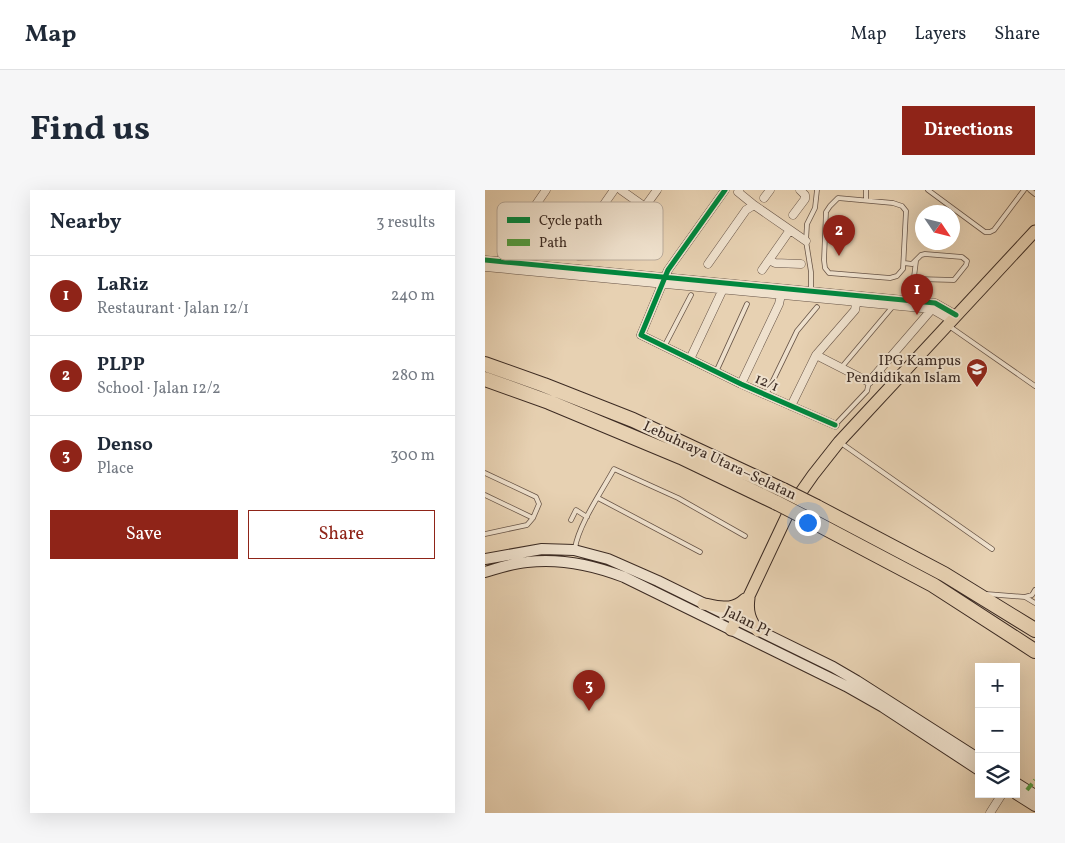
<!DOCTYPE html>
<html lang="en">
<head>
<meta charset="utf-8">
<style>
  body { margin:0; font-family:Vollkorn,serif; background:#f6f6f7; color:#1f2937 }
  .controls { position:absolute; right:15px; bottom:15px; display:grid; overflow:hidden; border-radius:0px; box-shadow:0 5px 20px #0002 }
  .controls button { width:45px; height:45px; display:grid; place-items:center; padding:0; border:0; border-bottom:1px solid #e0e1e3; background:#fff; color:#1f2937; font:25px sans-serif }
  .compass { position:absolute; left:430px; top:15px; width:45px; height:45px; border-radius:50%; background:#fff; box-shadow:0 5px 20px #0002; rotate:125deg }
  .you { position:absolute; left:322px; top:332px; width:18px; height:18px; margin:-12px; border:4px solid #fff; border-radius:50%; background:#1a73e8; box-shadow:0 0 0 8px #1a73e833 }
  .badge { display:grid; place-items:center; width:32px; height:32px; border-radius:50%; background:#8f2418; color:#fff; font-size:16px; font-weight:700 }
  .pin { position:absolute; translate:-50% -41px; filter:drop-shadow(0 1px 2px #0008) }
  .pin::after { content:''; position:absolute; top:26px; width:18px; height:15px; background:inherit; clip-path:polygon(0 0,100% 0,50% 100%) }
  .list { margin:0; padding:0; list-style:none }
  h2 { display:flex; justify-content:space-between; align-items:center; height:65px; margin:0; padding:0 20px; font-size:21px }
  h2 small { font-size:16px; font-weight:400; color:#747a83 }
  .list li { display:grid; grid-template-columns:32px 1fr auto; gap:15px; align-items:center; box-sizing:border-box; height:80px; padding:0 20px; border-top:1px solid #e0e1e3 }
  .list b { display:block; font-size:19px; white-space:nowrap }
  .list p { margin:0; font-size:16px; white-space:nowrap; color:#747a83 }
  .list em { font-size:16px; font-style:normal; color:#747a83 }
  .actions { display:flex; gap:10px; padding:15px 20px }
  .actions a { flex:1; padding:11px 0; border:1px solid #8f2418; border-radius:0px; text-align:center; font-size:18px; color:#8f2418 }
  .actions .main { background:#8f2418; color:#fff }
  .icon { flex:none; width:28px; height:28px; fill:none; stroke:currentColor; stroke-width:2; stroke-linecap:round; stroke-linejoin:round }
  .map { position:relative; flex:none; width:550px; height:623px; overflow:hidden; border-radius:0px }
  header { display:flex; align-items:center; gap:30px; box-sizing:border-box; height:70px; padding:0 25px; background:#fff; border-bottom:1px solid #e0e1e3 }
  header strong { font-size:24px }
  nav { display:flex; gap:28px; margin-inline-start:auto; font-size:18px }
  .intro { display:flex; align-items:center; justify-content:space-between; box-sizing:border-box; height:120px; padding:0 30px }
  h1 { margin:0; font-size:35px }
  .button { padding:12px 22px; border-radius:0px; background:#8f2418; color:#fff; font-size:18px; font-weight:700 }
  main { display:flex; gap:30px; padding:0 30px }
  aside { flex:1; background:#fff; border-radius:0px; box-shadow:0 5px 20px #0002 }
  .map>svg:first-child { display:block }
</style>
</head>
<body>
<header>
<strong>Map</strong>
<nav><a>Map</a><a>Layers</a><a>Share</a></nav>
</header>
<div class="intro"><h1>Find us</h1><a class="button">Directions</a></div>
<main>
<aside>
<h2>Nearby<small>3 results</small></h2>
<ul class="list">
<li><span class="badge">1</span><div><b>LaRiz</b><p>Restaurant · Jalan 12/1</p></div><em>240 m</em></li>
<li><span class="badge">2</span><div><b>PLPP</b><p>School · Jalan 12/2</p></div><em>280 m</em></li>
<li><span class="badge">3</span><div><b>Denso</b><p>Place</p></div><em>300 m</em></li>
</ul>
<div class="actions"><a class="main">Save</a><a>Share</a></div>
</aside>
<div class="map">
<svg width="550" height="623" viewBox="0 0 550 623">
  <rect width="100%" height="100%" fill="#e7d1b2"/>
  <filter id="stains"><feTurbulence type="fractalNoise" baseFrequency=".004" numOctaves="4"/><feColorMatrix values="0 0 0 0 .2 0 0 0 0 .09 0 0 0 0 .02 0 0 0 .5 -.17"/></filter>
  <radialGradient id="worn" r=".72"><stop offset=".6" stop-color="#630" stop-opacity="0"/><stop offset="1" stop-color="#630" stop-opacity=".3"/></radialGradient>
  <g fill="none" stroke-linecap="round" stroke-linejoin="round">
    <g stroke="#675447" stroke-width="5.5">
      <path id="lane" d="M443,0l57,42h5l4,-2 30,-40
        M545,0l5,4
        M353,8l55,5 9,3 4,5 -3,58 -6,7 -7,2 -61,-5 -4,-5 -1,-8 2,-48 4,-6z
        M381,10v-10
        M419,73l8,1 9,-9 4,-1 37,3 5,4 -1,4 -12,15 -37,-1 -3,-2 2,-16
        M326,100v-18l-5,-31 1,-17 8,-16 2,-18
        M464,136l86,60
        M179,157l27,-52
        M356,178l53,-63
        M231,182l31,-68
        M281,205l31,-64 20,-24
        M350,235l32,-34 2,-9
        M356,253l151,106
        M0,283l51,24 3,7 -6,14 -6,7 -42,9
        M0,305l48,23
        M113,308l102,54
        M86,330l5,-10 11,7
        M90,358c4,-24 27,-57 39,-79l64,29 67,38
        M501,404l39,3 10,6
        M540,407l7,-2 3,-5"/>
    </g>
    <g stroke="#675447" stroke-width="9">
      <path id="street" d="M129,0l-42,60 2,4 4,2 32,-1 47,-65
        M136,0l24,17
        M240,0l-57,80 -27,65 100,49 94,41
        M254,0l-1,2 16,13
        M279,8l6,-8
        M308,25l12,-16v-4l-5,-5
        M0,70l450,43 21,12
        M284,70l6,3 26,1
        M16,74l1,-10 44,-64
        M223,74l38,-54 8,-5 52,36
        M0,77l447,42 19,11
        M277,80l28,-40
        M331,165l53,27 63,-73
        M205,169l33,-70
        M393,182l14,12
        M256,194l38,-80 3,-14
        M306,216l25,-51 39,-45 2,-12
        M505,623l12,-19"/>
    </g>
    <g stroke="#3c2b23" stroke-width="12">
      <path id="secondary" d="M0,369l57,-10 32,1 34,9 50,22 175,86 24,14 122,78
        M0,382c14,-4 28,-9 42,-10 34,-4 66,3 97,15l222,109 37,21 96,63
        M531,593l19,12
        M531,604l19,12"/>
    </g>
    <g stroke="#3c2b23" stroke-width="13">
      <path id="primary" d="M264,408c-2,14 1,22 9,33
        M218,414c17,2 28,8 42,-5
        M246,440l19,-36 42,-89 21,-30 26,-33 196,-211"/>
    </g>
    <g stroke="#3c2b23" stroke-width="16">
      <path id="highway" d="M0,174l59,21 89,35 150,70
        M0,189l64,23 132,55 96,46
        M332,317l127,67 91,56
        M325,330l123,65 102,66"/>
    </g>
    <use href="#lane" stroke="#efe1cd" stroke-width="4"/>
    <use href="#street" stroke="#efe1cd" stroke-width="8"/>
    <use href="#secondary" stroke="#efe1cd" stroke-width="10"/>
    <use href="#primary" stroke="#e7d1b2" stroke-width="11"/>
    <use href="#highway" stroke="#e7d1b2" stroke-width="14"/>
    <g stroke="#3c2b23" stroke-width="16" stroke-linecap="butt">
      <path id="highway-bridge" d="M298,300l34,17
        M292,313l33,17"/>
    </g>
    <use href="#highway-bridge" stroke="#e7d1b2" stroke-width="14"/>
    <path stroke="#529d40" stroke-width="4" stroke-dasharray="8 4" stroke-linecap="butt" d="M542,600l8,-10"/>
    <g stroke="#efe1cd" stroke-width="8">
      <path id="cycleway" d="M240,0l-57,80 -27,65 100,49 94,41
        M0,70l450,43 21,12"/>
    </g>
    <use href="#cycleway" stroke="#00873e" stroke-width="5"/>
  </g>
  <defs>
    <g id="university-pin" transform="scale(1.125)"><path d="M0 17L-7.5 6A9.5 9.5 0 1 1 7.5 6Z" fill="#8f2418" stroke="#efe1cd"/><path d="M0-5L7-2L0 1L-7-2ZM-4 1L0 2.5L4 1V4Q0 6-4 4Z" fill="#fff"/></g>
  </defs>
  <g fill-rule="evenodd">
    <use href="#university-pin" x="492" y="179"/>
  </g>
  <g text-anchor="middle" stroke-width="4" stroke-linejoin="round" paint-order="stroke">
    <g font-size="15" fill="#3c2b23" stroke="#efe1cd" text-anchor="end">
      <text x="476" y="175">IPG Kampus<tspan x="476" dy="17">Pendidikan Islam</tspan></text>
    </g>
    <g font-size="15" fill="#3c2b23" stroke="#efe1cd">
      <text transform="translate(282 192) rotate(23)" y="5">12/1</text>
      <text transform="translate(235 270) rotate(25)" y="5">Lebuhraya Utara–Selatan</text>
      <text transform="translate(263 431) rotate(26)" y="5">Jalan P1</text>
    </g>
  </g>
  <rect x="12" y="12" width="166" height="58" rx="8" fill="#efe1cd" stroke="#b9aa9a" stroke-width="1"/>
  <rect x="22" y="27" width="23" height="6" fill="#00873e"/>
  <rect x="22" y="49" width="23" height="7" fill="#529d40"/>
  <g font-size="14" fill="#3c2b23">
    <text x="54" y="35">Cycle path</text>
    <text x="54" y="57">Path</text>
  </g>
  <rect width="100%" height="100%" filter="url(#stains)"/>
  <rect width="100%" height="100%" fill="url(#worn)"/>
</svg>
<div class="controls">
<button>+</button>
<button>−</button>
<button><svg class="icon" aria-label="layers" viewBox="0 0 24 24"><path d="M12 4l9 5-9 5-9-5zM3 14l9 5 9-5"/></svg></button>
</div>
<svg class="compass" viewBox="-18 -18 36 36"><path d="M0-13l5 13h-10z" fill="#e53935"/><path d="M0 13l5-13h-10z" fill="#747a83"/></svg>
<div class="you"></div>
<div class="pin badge" style="left:432px;top:125px">1</div>
<div class="pin badge" style="left:354px;top:66px">2</div>
<div class="pin badge" style="left:104px;top:521px">3</div>
</div>
</main>
</body>
</html>
